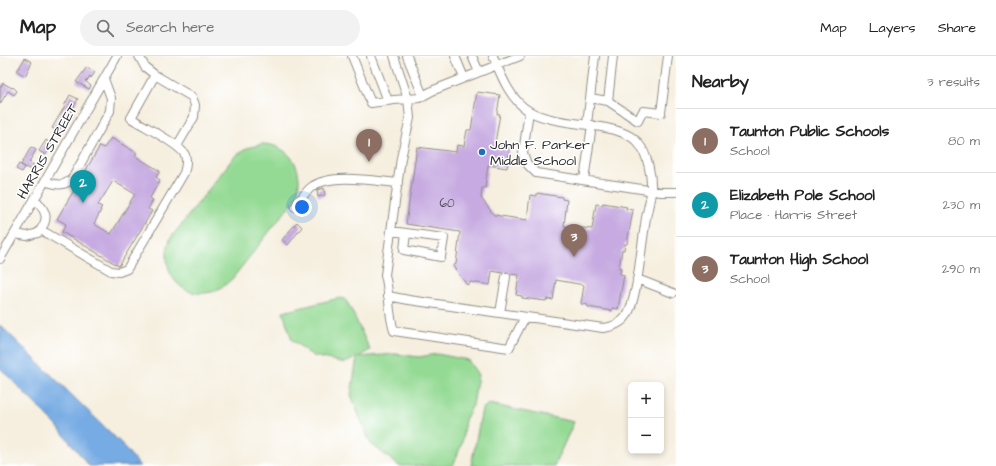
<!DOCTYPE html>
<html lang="en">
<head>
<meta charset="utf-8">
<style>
  body { margin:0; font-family:"Architects Daughter",sans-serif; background:#f2f2f2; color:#222 }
  .controls { position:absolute; right:12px; bottom:12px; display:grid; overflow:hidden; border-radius:6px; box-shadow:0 2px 6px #0003 }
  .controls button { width:36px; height:36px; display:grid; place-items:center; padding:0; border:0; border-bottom:1px solid #e0e0e0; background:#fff; color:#222; font:20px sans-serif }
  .you { position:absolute; left:302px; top:151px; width:14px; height:14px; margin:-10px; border:3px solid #fff; border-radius:50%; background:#1a73e8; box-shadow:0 0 0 6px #1a73e833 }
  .badge { display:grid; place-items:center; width:26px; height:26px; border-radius:50%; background:#1f6fb2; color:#fff; font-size:13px; font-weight:700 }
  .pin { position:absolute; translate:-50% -33px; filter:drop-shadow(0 1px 2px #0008) }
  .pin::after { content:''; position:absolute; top:21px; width:14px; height:12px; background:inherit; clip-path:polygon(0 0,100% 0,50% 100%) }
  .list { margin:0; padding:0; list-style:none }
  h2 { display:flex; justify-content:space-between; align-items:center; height:52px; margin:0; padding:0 16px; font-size:17px }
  h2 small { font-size:13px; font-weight:400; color:#767676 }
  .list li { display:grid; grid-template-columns:26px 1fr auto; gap:12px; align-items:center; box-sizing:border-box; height:64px; padding:0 16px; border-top:1px solid #e0e0e0 }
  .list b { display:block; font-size:15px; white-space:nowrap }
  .list p { margin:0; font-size:13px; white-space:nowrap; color:#767676 }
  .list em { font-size:13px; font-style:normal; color:#767676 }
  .icon { flex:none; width:22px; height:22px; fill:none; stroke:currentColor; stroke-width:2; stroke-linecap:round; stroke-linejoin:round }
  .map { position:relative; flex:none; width:676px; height:410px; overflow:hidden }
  header { display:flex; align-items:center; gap:24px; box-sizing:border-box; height:56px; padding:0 20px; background:#fff; border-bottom:1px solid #e0e0e0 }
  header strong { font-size:19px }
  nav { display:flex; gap:22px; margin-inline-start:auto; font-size:14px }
  .search { width:280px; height:36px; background:#f2f2f2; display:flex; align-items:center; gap:10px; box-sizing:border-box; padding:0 14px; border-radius:22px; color:#767676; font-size:15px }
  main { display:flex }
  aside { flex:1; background:#fff }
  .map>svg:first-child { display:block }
</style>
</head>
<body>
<header>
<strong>Map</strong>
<div class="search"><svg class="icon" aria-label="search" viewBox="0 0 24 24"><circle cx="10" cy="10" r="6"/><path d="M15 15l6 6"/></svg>Search here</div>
<nav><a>Map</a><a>Layers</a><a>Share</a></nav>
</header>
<main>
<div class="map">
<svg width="676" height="410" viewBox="0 0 676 410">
  <rect width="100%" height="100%" fill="#fff"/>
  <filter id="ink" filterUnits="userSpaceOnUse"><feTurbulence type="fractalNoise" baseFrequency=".025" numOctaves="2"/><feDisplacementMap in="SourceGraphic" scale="8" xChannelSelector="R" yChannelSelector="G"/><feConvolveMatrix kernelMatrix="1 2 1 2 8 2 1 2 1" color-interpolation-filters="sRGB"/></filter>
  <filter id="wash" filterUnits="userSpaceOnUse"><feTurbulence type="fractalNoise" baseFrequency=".012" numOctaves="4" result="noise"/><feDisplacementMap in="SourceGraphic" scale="16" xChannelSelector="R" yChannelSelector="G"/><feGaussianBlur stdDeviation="0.9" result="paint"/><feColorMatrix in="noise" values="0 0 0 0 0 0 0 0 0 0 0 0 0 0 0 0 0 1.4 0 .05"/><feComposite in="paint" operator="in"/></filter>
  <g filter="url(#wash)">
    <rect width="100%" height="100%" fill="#f6efdf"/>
    <path fill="#95da94" stroke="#608260" d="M262,88c5,0 11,1 15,3 21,9 26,31 19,51l-64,81c-6,5 -12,11 -21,13 -33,8 -52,-24 -41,-53l64,-82 13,-9z
      M339,242l6,1 5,8 20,43 -12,7 37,-3 24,3 18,-3 31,6 10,15 -5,30 -8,15 -3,23 -9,23h-54l-29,-23 -19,-48 6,-38 -12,6 -32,-7 -21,-16 -9,-28z
      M489,348l85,18 -20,44h-83l11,-57z"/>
    <path fill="#76abe3" stroke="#506b87" d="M0,269l121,118 19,23h-51l-32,-40 -57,-58z"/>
    <g id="blocks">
      <path fill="#c6aae1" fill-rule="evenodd" d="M25,2l7,4 -7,14 -8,-5z
        M87,11l8,5 -4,6 -1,-2 -3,5 -1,-1 -1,1 6,5 -2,3 -13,-7z
        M3,27l9,5 1,-1 4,4 -3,4 -6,-4 -8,13v-16z
        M477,36l23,3 -3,19h3l-5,29 15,2 -3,23 -19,-3 -3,23h-3l-1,10 13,17 33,5 3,-25 7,1v-3l25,4v2l5,1 -3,26 28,3 4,-25 6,1 1,-2 24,4 -1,2 7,1 -6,34h-2l-1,6h-2l-3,18h2l-1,6 4,1 -6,34 -6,-1v3l-24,-4v-2l-7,-1 3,-19 -28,-5 -3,20 -6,-1 -1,2 -24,-3v-2l-6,-1 3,-20 -9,-1 -3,-2 -4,1 -11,-2 -2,14 -19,-3 -4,3 -14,-19 3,-2 4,-32 -54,-8 11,-77 39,5 1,-7 7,1 3,-16h4z
        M70,39l8,4 -15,27 -2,-1 -3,6 -6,-3 13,-22h-1z
        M111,82l26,15 -2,3 25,15 -4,6 4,3 -10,18 3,2 -5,9 4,2 -33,55 -57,-34 4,-8 -9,-5 43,-73 4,2zM113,125l22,13 -24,40 -17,-10 7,-14 -1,-1 2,-2 -4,-2z
        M46,84l6,4 -6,11 -7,-4z
        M31,91l5,3 -7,12 5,3 -3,5 -10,-5z
        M19,108l6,3 -3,5 -6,-3z
        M324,132l1,7 -7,2 -1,-7z
        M297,166l5,5 -14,18 -6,-5z"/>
    </g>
  </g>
  <g filter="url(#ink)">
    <use href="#blocks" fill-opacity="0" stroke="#908d85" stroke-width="1"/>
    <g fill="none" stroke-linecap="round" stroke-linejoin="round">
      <g stroke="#908d85" stroke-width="10">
        <path id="minor" d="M352,0l19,47 23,-3 14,-1 -14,-43
          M371,0l17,45
          M407,0l16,40
          M455,0l9,22
          M472,0l7,16
          M520,0l-86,34 -15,8 -11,1 2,19 -9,40 -16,117c5,18 3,38 9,56l115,17 16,-31
          M155,19l37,22 3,8 -1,12 -17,29
          M590,42l18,3 5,-45
          M608,45l30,20 5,-10 18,2 7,-57
          M529,55l-6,42 4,11 9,9 125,19h15
          M587,68l8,-68
          M584,124l8,-55
          M45,125c11,4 18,6 27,-2l38,-68 1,-13 -7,-19
          M295,151c5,-6 11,-17 18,-21 19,-13 61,-5 85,-3
          M41,174l70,41 8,1 8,-3 57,-96c2,-6 3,-12 1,-18 -5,-11 -42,-29 -54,-37l24,-43 -10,-8 -6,-11
          M391,175l53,7 -3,19 -37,-7 2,-17
          M15,178l12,2 11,-3c12,-14 9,-21 -3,-34
          M0,203l117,-203
          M637,223l36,14
          M388,240l21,4 194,28c28,-3 29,-23 34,-46 3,-19 5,-38 8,-57 1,-11 5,-22 6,-33 1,-15 -3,-38 -13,-49 -7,-9 -22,-13 -32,-15 -23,-5 -59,-6 -77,-17 -19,-11 -28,-36 -36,-55
          M500,257l6,-36"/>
      </g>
      <use href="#minor" stroke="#fff" stroke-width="8"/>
    </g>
  </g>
  <circle fill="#1f6fb2" stroke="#fff" stroke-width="1.5" cx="482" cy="96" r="4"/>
  <g text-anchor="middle" stroke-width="3" stroke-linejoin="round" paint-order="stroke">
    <g font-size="12" fill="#524b58">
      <text x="447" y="151">60</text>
    </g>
    <g font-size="14" fill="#2b2b2b" stroke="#fff" text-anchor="start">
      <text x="490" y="93">John F. Parker<tspan x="490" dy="16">Middle School</tspan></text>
    </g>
    <g font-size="14" fill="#2b2b2b" stroke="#fff">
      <text transform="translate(47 95) rotate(-60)" y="5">HARRIS STREET</text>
    </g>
  </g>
</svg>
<div class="controls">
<button>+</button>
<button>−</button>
</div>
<div class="you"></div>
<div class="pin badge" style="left:369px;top:106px;background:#8d6e63">1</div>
<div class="pin badge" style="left:83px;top:147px;background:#0f9aa8">2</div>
<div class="pin badge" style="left:574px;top:201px;background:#8d6e63">3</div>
</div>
<aside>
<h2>Nearby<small>3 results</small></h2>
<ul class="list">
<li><span class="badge" style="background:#8d6e63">1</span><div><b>Taunton Public Schools</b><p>School</p></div><em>80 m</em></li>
<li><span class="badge" style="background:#0f9aa8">2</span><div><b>Elizabeth Pole School</b><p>Place · Harris Street</p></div><em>230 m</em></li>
<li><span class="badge" style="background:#8d6e63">3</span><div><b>Taunton High School</b><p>School</p></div><em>290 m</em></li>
</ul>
</aside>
</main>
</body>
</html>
